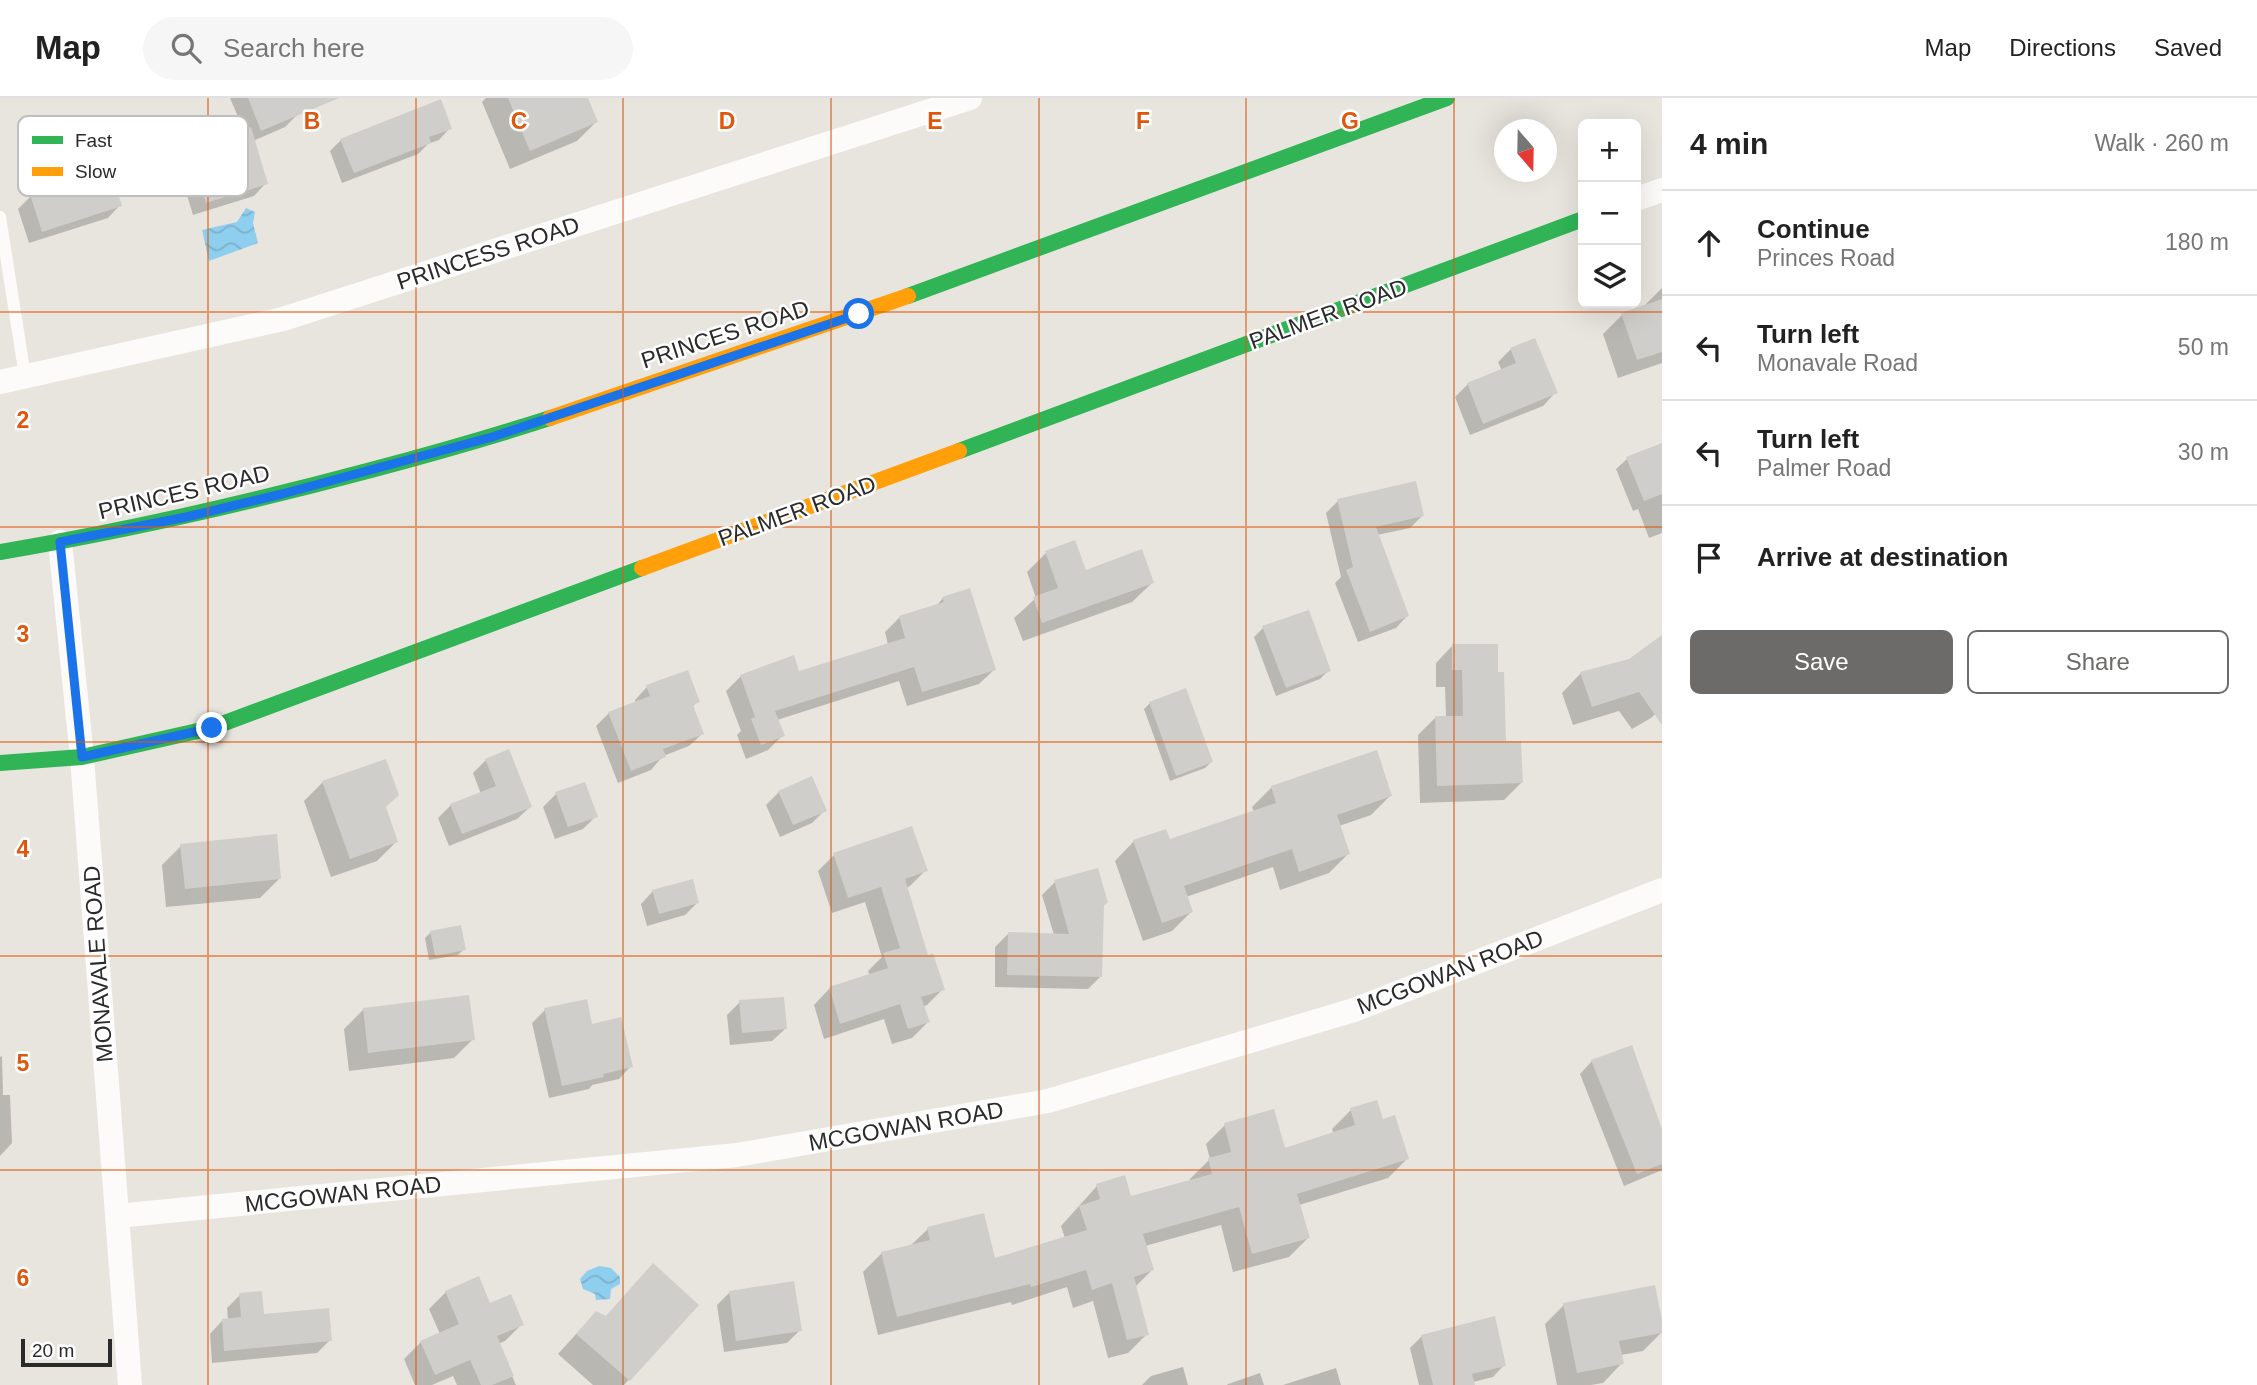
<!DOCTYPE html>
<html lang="en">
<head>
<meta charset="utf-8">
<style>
  body { margin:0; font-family:Arial,sans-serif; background:#f6f6f6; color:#222 }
  .controls { position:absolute; right:21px; top:21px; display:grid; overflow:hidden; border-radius:10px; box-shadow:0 7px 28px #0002 }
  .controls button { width:63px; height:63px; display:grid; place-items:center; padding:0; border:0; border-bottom:2px solid #e0e0e0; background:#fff; color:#222; font:35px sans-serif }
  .compass { position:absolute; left:1494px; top:21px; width:63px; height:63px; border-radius:50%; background:#fff; box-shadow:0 7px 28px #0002; rotate:160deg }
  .scale { position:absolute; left:21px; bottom:18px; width:91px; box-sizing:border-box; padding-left:7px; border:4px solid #2a2a2a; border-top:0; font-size:19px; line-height:24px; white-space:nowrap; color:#2a2a2a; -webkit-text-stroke:5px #fff; paint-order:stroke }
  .stop { position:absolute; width:21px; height:21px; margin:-16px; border:5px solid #1a73e8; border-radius:50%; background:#fff }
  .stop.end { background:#1a73e8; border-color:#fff; box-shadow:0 2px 7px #0008 }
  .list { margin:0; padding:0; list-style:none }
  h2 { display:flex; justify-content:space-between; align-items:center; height:91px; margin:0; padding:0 28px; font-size:30px }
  h2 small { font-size:23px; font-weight:400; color:#767676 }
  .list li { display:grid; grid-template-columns:46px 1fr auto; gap:21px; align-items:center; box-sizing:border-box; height:105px; padding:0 28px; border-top:2px solid #e0e0e0 }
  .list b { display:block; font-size:26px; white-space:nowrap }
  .list p { margin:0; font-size:23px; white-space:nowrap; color:#767676 }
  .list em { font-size:23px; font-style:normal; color:#767676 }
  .actions { display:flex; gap:14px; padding:21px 28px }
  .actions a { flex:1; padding:16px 0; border:2px solid #6c6b69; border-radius:10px; text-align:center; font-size:24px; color:#6c6b69 }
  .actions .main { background:#6c6b69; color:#fff }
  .icon { flex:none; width:38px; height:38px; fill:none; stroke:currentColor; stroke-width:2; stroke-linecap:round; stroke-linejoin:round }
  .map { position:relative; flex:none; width:1662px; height:1287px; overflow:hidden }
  header { display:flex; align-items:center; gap:42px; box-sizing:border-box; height:98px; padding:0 35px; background:#fff; border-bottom:2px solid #e0e0e0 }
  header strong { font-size:33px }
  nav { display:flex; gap:38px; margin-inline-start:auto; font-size:24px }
  .search { width:490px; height:63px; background:#f6f6f6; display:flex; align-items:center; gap:18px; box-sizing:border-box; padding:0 24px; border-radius:38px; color:#767676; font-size:26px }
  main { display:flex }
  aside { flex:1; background:#fff }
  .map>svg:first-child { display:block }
</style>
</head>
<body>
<header>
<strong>Map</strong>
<div class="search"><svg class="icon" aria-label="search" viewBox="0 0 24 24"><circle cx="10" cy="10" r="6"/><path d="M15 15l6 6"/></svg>Search here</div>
<nav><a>Map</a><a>Directions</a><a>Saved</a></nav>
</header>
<main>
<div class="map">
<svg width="1662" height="1287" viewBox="0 0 1662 1287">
  <defs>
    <pattern id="water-waves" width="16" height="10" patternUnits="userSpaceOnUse" patternTransform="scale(1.75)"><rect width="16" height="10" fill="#8eceee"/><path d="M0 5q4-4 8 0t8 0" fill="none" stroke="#7bb1cc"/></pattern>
  </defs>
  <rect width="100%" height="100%" fill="#e8e5df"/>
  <path fill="url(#water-waves)" d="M246,110l9,4 -2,11 5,20 -49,18 -7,-31 35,-8z
    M599,1168l12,2 9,9v7l-9,5 -1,10 -14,1 -1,-6 -12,-5 -3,-10 7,-8z"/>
  <path fill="#0003" d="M230,0h61l7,16 -13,13 -32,14 13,42 -12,13 -61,19 -16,-53 12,-13 55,-18z
    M486,0h100l10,24 -19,19 -67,28 -28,-67z
    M450,30l-11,12 -11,4 -10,10 -76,29 -12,-32 11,-11z
    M92,32l43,29 -12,13 -12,5 9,28 -12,13 -79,25 -11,-34 13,-13 62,-21 -14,-33z
    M1662,190v75l-44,15 -15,-44 19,-19 22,-9z
    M1511,251l44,44 -12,13 -73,29 -15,-38 13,-13 34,-13 -4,-9z
    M1656,349l6,14v72l-13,5 -11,-29 -5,2 -17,-42 11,-10z
    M1338,403l84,15 -12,12 -33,7 30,81 -11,12 -38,14 -23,-59 6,-6 -15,-64z
    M1046,455l39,19 67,11 -20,19 -109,39 -9,-23 22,-20 -9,-26z
    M943,500l51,72 -15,14 -72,22 -8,-25 -122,39 6,15 -15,15 -22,9 -9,-24 4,-4 -15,-40 15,-15 56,-3 91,-28 -3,-13 14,-14 37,-12z
    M1263,530l66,42 -9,9 -44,17 -22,-59z
    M1662,540v69l-11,11 -19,11 -13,-18 -46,14 -11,-32 19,-20 49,-13z
    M1453,547l43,29 9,69 16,40 -17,17 -84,3 -2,-68 17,-17h11l-1,-31h-9v-24z
    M647,589l51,14 -6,6 10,27 -13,12 -26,10 -12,14 -33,13 -22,-57 13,-13 27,-10 -1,-3z
    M1150,605l61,59 -6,6 -35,13 -26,-72z
    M486,662l44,47 -13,12 -68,27 -11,-28 13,-13 30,-11 -8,-21z
    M323,684l61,25 12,35 -19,19 -46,16 -27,-76z
    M1272,689l118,9 -19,19 -32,11 9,28 -19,19 -49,17 -7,-23 -87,30 5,15 -19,19 -29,10 -28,-80 19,-20h35l85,-29 -2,-5z
    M779,694l46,18 -13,13 -32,14 -14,-32z
    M556,696l40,22 -13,13 -28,10 -12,-32z
    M181,748l99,32 -20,20 -94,9 -4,-42z
    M834,757l92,15 -16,16 -4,2 21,69 16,32 -16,16 -4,2 5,15 -16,16 -20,6 -8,-25 -60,20 -10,-34 15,-16 41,-13 -2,-5 14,-14 -17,-55 -33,11 -14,-42z
    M1055,784l51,21 -4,4 -1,69 -13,13 -93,-2v-40l13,-13 46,1 -12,-40z
    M653,793l44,12 -12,12 -38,11 -6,-22z
    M431,834l33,17 -6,6 -29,5 -4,-22z
    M740,904l45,27 -13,12 -42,4 -3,-30z
    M363,912l110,29 -19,19 -105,13 -5,-42z
    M545,912l46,17 40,39 -12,13 -27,6 -3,4 -40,9 -17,-75z
    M1630,949l32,87v36l-38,16 -44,-112 12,-13z
    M2,958l1,39h7l2,48 -12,13v-99z
    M1351,1012l31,11 25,38 -19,19 -89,27 9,33 -19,19 -56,15 -12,-47 -76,21 7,24 -17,17 12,47 -19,19 -20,5 -15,-57 -20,7 -6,-21 -55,18 -1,-3 -133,33 -15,-63 19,-19 28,-7 18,-17 66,31 71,-22 -4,-12 36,-40 33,12 60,-16v-3l20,-20 -4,-15 19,-19 58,25 51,-16 -2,-5z
    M653,1168l43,39 -72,80h-31l-35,-31 19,-21 28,-16z
    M1654,1189l8,45 -19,19 -22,4 1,8 -19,20 -12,2h-34l-12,-61 19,-19z
    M446,1194l44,13 32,19 -17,17 -7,3 18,41h-59l-4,-9 -21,9h-17l-11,-26 17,-17 19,-8 -11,-25z
    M730,1194l70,38 -13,13 -63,9 -7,-47z
    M240,1197l22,21 68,24 -13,13 -105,10 -2,-29 12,-13 6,-1 -1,-12z
    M1422,1238l82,29 -11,12 -20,5v3h-54l-9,-37z
    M1183,1269l5,18h-46l9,-9z
    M1336,1270l5,17h-58z
    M1260,1275l4,12h-37l1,-1z"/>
  <path fill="#d0ceca" d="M248,0h91l-78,33z
    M508,0h80l10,24 -68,29z
    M441,1l11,30 -23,8 2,6 -77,30 -14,-34z
    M119,18l18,43 -26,12 11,35 -80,26 -12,-38 78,-25 -17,-41z
    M251,29l17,57 -62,19 -18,-56z
    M1662,201v53l-25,8 -16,-47z
    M1535,240l23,55 -75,31 -16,-41 49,-20 -6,-15z
    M1662,345v51l-18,7 -18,-44z
    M1416,383l8,35 -48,11 33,89 -39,16 -24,-62 7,-3 -16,-68z
    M1075,442l11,30 56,-21 12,34 -112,40 -9,-26 25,-9 -13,-37z
    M970,490l26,82 -74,22 -8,-25 -139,44 10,25 -24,9 -10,-26 4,-2 -15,-42 54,-20 5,16 106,-33 -6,-22 45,-14 -2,-5z
    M1309,512l22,61 -45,17 -24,-62z
    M1662,537v90l-23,-33 -47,15 -12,-35 49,-13z
    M1452,546h46v28h6l2,69h15l2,42 -86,3 -2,-70h28l-1,-46h-10z
    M688,572l12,32 -7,3 11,29 -41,15 3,8 -35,14 -23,-59 42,-16 -4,-11z
    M1186,590l27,74 -37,14 -27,-74z
    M509,651l23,58 -70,27 -12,-30 46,-18 -11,-27z
    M1377,652l15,46 -55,19 13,39 -51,18 -7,-23 -108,37 9,26 -31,11 -29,-83 33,-11 4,10 106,-36 -5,-17z
    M386,661l13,36 -13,12 12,35 -48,17 -28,-78z
    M812,678l15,35 -34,14 -15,-34z
    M585,684l13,35 -30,10 -13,-35z
    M912,728l16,45 -23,8 23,76 5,-2 12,37 -24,7 9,25 -22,7 -8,-25 -60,20 -11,-37 59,-19 -5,-15 17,-5 -19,-61 -33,11 -15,-45z
    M277,736l4,45 -96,10 -5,-45z
    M1098,770l10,35 -4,1 -2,73 -95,-2 1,-43 61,2 -15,-54z
    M693,781l6,24 -40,11 -7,-24z
    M461,827l5,25 -31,6 -5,-25z
    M469,897l6,45 -107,13 -5,-45z
    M784,899l3,32 -45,4 -3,-33z
    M587,901l5,25 29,-7 12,50 -30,7 1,3 -42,9 -18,-78z
    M1632,947l30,84v35l-25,10 -46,-114z
    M1377,1002l6,19 12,-4 14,44 -112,35 13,44 -58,16 -13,-47 -96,27 11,36 -20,7 15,58 -22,5 -15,-57 -20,7 -6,-20 -55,17 -1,-3 -133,33 -16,-65 49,-12 -3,-13 57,-14 11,45 92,-28 -8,-24 21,-7 -4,-15 29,-9 6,21 81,-22 -4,-16 23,-6 -7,-29 50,-14 11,39 70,-23 -5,-17z
    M653,1165l46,42 -69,76 -54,-47 20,-23 10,5z
    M479,1178l11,27 21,-9 13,31 -27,11 17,40 -22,9h-11l-11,-25 -35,15 -15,-34 39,-17 -14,-33z
    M794,1183l8,50 -66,10 -7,-50z
    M1655,1187l7,35v13l-43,8 5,23 -47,9 -14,-70z
    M262,1193l2,23 65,-6 3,33 -108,10 -2,-32 19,-2 -2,-24z
    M1495,1218l11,50 -34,8 3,11h-42l-12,-50z"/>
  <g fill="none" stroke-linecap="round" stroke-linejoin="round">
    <path stroke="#fcfbfa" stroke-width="12" d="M0,119l25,159"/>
    <path stroke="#fcfbfa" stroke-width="24" d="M1636,101l26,-9
      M0,284l283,-63 687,-221
      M60,444l22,215 48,628
      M117,1118l620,-61 311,-54 306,-91 308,-120"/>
    <path stroke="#30b455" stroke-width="16" d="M908,198l539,-198
      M959,353l624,-232
      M0,454c125,-21 248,-49 371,-82 60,-16 120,-33 179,-52
      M0,665l82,-6 129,-29 431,-160"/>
    <path stroke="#ff9f0a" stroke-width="16" d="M550,320l358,-122
      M642,470l317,-117"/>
  </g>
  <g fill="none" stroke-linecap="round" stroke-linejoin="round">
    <path stroke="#1a73e8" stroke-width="9" d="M212,630l-130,29 -22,-215 126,-25 96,-23 210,-57 367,-123"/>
  </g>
  <path fill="none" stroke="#de570e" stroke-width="2" stroke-opacity="0.55" d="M208,0v1287M416,0v1287M623,0v1287M831,0v1287M1039,0v1287M1246,0v1287M1454,0v1287M0,214h1662M0,429h1662M0,644h1662M0,858h1662M0,1072h1662"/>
  <g text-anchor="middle" stroke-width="5" stroke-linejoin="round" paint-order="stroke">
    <g font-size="23" fill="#2a2a2a" stroke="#fff">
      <text transform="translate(488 155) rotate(-18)" y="8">PRINCESS ROAD</text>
      <text transform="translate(1328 216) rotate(-20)" y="8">PALMER ROAD</text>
      <text transform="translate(725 236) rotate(-18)" y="8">PRINCES ROAD</text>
      <text transform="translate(184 394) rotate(-13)" y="8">PRINCES ROAD</text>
      <text transform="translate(797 413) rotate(-20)" y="8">PALMER ROAD</text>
      <text transform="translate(98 866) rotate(-94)" y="8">MONAVALE ROAD</text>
      <text transform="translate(1450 874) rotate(-21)" y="8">MCGOWAN ROAD</text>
      <text transform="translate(906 1028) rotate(-10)" y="8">MCGOWAN ROAD</text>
      <text transform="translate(343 1096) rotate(-6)" y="8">MCGOWAN ROAD</text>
    </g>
  </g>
  <rect x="18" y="18" width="230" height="80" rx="10" fill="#fff" stroke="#bfbfbf" stroke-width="2"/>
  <rect x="32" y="38" width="31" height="8" fill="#30b455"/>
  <rect x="32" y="69" width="31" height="9" fill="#ff9f0a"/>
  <g font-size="19" fill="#2a2a2a">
    <text x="75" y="49">Fast</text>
    <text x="75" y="80">Slow</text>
  </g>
  <g font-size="23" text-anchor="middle" font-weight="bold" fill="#de570e" stroke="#fff" stroke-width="5" stroke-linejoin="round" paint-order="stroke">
    <text x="312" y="31">B</text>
    <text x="519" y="31">C</text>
    <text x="727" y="31">D</text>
    <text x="935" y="31">E</text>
    <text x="1143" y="31">F</text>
    <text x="1350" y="31">G</text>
    <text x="23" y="330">2</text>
    <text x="23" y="544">3</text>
    <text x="23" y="759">4</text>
    <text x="23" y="973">5</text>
    <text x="23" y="1188">6</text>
  </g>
</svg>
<div class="controls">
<button>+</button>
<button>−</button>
<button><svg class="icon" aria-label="layers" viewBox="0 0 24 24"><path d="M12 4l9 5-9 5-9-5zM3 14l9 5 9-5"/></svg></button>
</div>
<svg class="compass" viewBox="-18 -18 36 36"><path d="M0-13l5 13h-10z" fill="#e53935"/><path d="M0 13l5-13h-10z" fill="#767676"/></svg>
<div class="scale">20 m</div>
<div class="stop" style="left:859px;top:216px"></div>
<div class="stop end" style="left:212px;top:630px"></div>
</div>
<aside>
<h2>4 min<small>Walk · 260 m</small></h2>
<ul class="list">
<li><svg class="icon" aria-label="ahead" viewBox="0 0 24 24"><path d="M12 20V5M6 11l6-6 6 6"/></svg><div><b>Continue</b><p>Princes Road</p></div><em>180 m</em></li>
<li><svg class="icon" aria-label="left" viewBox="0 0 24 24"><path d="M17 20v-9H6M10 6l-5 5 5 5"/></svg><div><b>Turn left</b><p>Monavale Road</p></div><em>50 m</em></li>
<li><svg class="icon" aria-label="left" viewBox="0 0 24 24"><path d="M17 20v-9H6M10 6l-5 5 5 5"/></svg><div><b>Turn left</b><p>Palmer Road</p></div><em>30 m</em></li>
<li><svg class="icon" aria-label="arrive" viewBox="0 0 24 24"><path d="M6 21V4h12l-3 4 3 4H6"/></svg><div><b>Arrive at destination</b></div></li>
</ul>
<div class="actions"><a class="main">Save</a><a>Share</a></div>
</aside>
</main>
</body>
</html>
